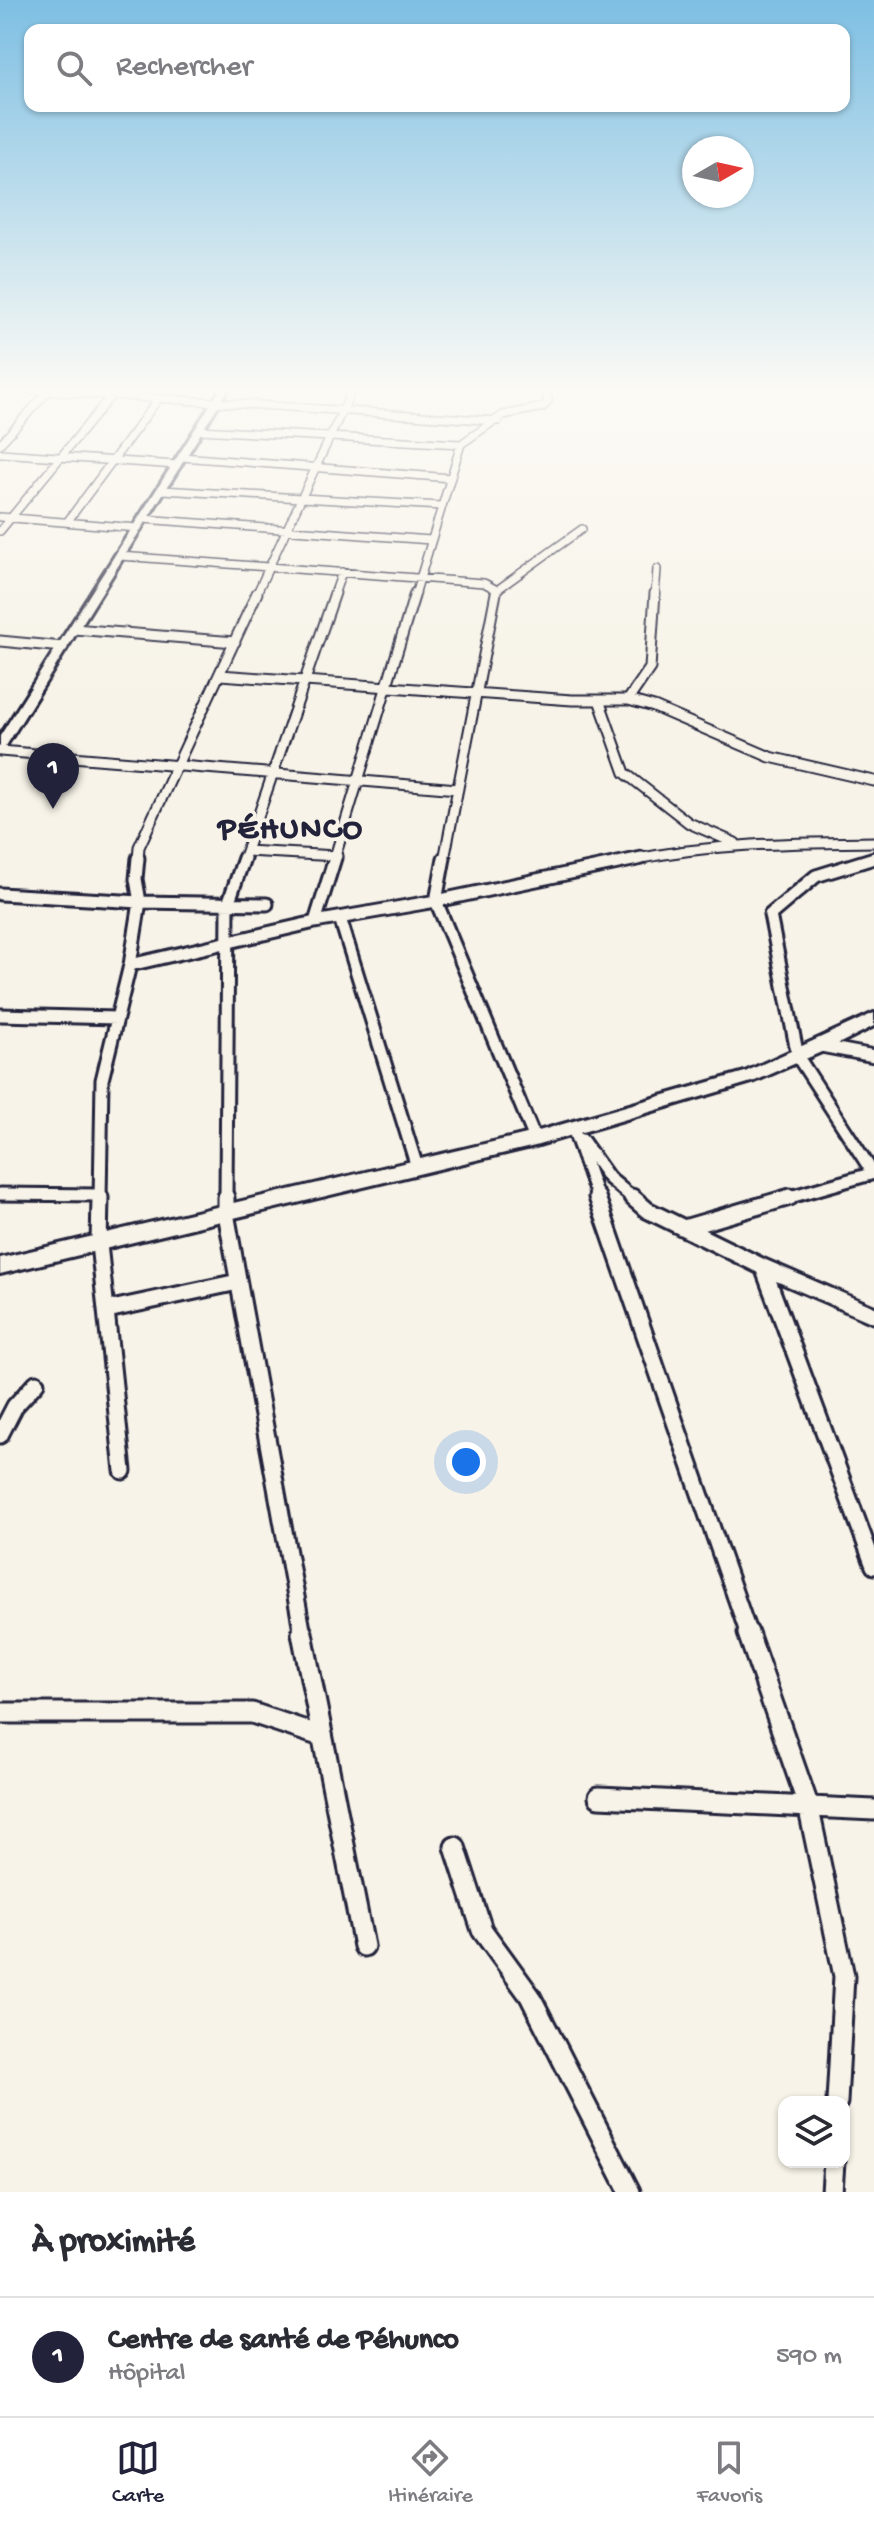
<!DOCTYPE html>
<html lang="fr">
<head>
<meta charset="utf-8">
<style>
  body { margin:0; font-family:"Gochi Hand",sans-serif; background:#f7f7f7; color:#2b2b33 }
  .controls { position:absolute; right:24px; bottom:24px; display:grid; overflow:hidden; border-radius:16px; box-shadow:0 2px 6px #0004 }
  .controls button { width:72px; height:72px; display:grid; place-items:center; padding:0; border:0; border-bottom:2px solid #e1e1e2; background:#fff; color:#2b2b33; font:40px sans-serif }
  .compass { position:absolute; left:682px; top:136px; width:72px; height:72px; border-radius:50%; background:#fff; box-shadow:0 2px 6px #0004; rotate:81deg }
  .you { position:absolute; left:466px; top:1462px; width:28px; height:28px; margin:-20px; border:6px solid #fff; border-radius:50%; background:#1a73e8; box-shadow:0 0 0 12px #1a73e833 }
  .badge { display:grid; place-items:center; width:52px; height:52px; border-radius:50%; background:#22223b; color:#fff; font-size:26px; font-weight:700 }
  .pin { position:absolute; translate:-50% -66px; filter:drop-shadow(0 2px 4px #0008) }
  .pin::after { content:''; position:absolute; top:42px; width:28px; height:24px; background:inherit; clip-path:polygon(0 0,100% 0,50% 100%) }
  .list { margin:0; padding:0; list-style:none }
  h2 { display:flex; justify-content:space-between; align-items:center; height:104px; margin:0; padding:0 32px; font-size:34px }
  h2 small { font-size:26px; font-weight:400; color:#7c7c81 }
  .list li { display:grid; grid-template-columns:52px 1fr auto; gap:24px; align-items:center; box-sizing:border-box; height:120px; padding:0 32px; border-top:2px solid #e1e1e2 }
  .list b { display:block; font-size:30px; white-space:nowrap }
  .list p { margin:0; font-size:26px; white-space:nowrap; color:#7c7c81 }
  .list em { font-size:26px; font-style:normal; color:#7c7c81 }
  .icon { flex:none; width:44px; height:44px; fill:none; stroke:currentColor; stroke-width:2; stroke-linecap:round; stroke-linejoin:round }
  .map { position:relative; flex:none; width:874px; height:2192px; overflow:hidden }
  .search { position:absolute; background:#fff; box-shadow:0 2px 6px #0004; left:24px; right:24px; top:24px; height:88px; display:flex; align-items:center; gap:20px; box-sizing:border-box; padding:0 28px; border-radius:16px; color:#7c7c81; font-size:30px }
  .sheet { height:224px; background:#fff }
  nav { display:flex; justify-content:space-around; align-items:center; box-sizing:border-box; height:112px; border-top:2px solid #e1e1e2; background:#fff; font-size:22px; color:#7c7c81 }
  nav a { display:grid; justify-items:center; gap:4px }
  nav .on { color:#22223b }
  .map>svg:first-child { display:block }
</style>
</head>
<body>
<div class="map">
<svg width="874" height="2192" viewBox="0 0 874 2192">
  <rect width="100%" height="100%" fill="#f7f3e8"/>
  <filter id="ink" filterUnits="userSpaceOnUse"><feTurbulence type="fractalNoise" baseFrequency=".0125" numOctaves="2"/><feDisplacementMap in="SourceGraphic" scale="16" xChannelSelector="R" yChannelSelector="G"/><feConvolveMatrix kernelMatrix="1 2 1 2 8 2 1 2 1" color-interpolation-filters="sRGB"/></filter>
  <g filter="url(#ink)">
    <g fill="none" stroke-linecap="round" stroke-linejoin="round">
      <g stroke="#22223b" stroke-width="10">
        <path id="minor-far4" d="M4,388l494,33
          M199,430l262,14 42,-29 40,-8 5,-6 -1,-13
          M0,444l51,-56
          M0,453l177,12
          M182,457l269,21
          M162,490l279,16
          M0,517l138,11
          M143,519l288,21
          M67,522l92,-124
          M0,531l115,-140
          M120,556l364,27 13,7
          M256,595l97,-207
          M334,595l8,-23
          M415,595l46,-151
          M496,595l1,-5 85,-61
          M655,595l2,-26"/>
      </g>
      <g stroke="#22223b" stroke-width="13">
        <path id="minor-far3" d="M74,629l161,13
          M0,641l63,6
          M220,675l352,25h56l26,7 116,50 104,24
          M599,700l26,73 64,50 46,20
          M628,700l22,-32 5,-75
          M0,751l458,38
          M246,851l91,5
          M138,860l1,-13 118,-254
          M243,860l92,-267
          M334,860l81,-267
          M444,860l52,-267
          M632,860c81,-17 160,-17 242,-18
          M868,860l6,-2"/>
      </g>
      <g stroke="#22223b" stroke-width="17">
        <path id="minor-far2" d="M444,858l-8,43 99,238
          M0,894l140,8 127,2
          M340,918l77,249
          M315,922l20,-64
          M130,965l185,-43 121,-21 206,-43
          M0,1015l117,3
          M821,1046l53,10
          M573,1128l25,71
          M582,1140l27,38 25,21
          M873,1173l-75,-116 -28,-142 46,-39 58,-18
          M0,1194l100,1
          M100,1199l2,-119 28,-115 10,-63 -4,-23 2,-21
          M226,1199l2,-295 16,-46
          M783,1199l91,-26"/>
      </g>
      <g stroke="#22223b" stroke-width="21">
        <path id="minor-far1" d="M100,1197l-1,47 24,227
          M226,1197v16l77,422
          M597,1197l152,438
          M632,1197l15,13 116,57 111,48
          M684,1228l106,-31
          M763,1267l111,299
          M107,1310l131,-28
          M0,1435l15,-29 21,-23"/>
      </g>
      <g stroke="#22223b" stroke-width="25">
        <path id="minor" d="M302,1633l62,313
          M748,1633l60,172 36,171 -7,126
          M0,1713h252l69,23
          M599,1797l275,13
          M455,1847l27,83 48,66 100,196
          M832,2192l2,-30"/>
      </g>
      <g stroke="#22223b" stroke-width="6">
        <path id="major" d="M221,388h8l-223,358 -6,4v-14z
          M874,1013v13l-48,24 -71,31 -220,65 -535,128v-16l535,-126 210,-60z"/>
      </g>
      <use href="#minor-far4" stroke="#f7f3e8" stroke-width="7"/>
      <use href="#minor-far3" stroke="#f7f3e8" stroke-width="9"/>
      <use href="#minor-far2" stroke="#f7f3e8" stroke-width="11"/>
      <use href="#minor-far1" stroke="#f7f3e8" stroke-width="15"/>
      <use href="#minor" stroke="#f7f3e8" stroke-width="19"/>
      <use href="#major" fill="#f7f3e8" fill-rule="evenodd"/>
    </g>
  </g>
  <linearGradient id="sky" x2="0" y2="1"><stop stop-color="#7ebfe3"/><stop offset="0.56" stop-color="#fbfaf5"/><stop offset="1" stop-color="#fbfaf5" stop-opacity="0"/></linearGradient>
  <rect width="874" height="695" fill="url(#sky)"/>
  <g text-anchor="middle" stroke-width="7" stroke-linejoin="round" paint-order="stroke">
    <g font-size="32" font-weight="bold" letter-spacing="2" fill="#22223b" stroke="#f7f3e8">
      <text x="291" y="837">PÉHUNCO</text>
    </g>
  </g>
</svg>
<div class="controls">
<button><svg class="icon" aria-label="layers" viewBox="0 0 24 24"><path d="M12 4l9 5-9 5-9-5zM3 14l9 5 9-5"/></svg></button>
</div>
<svg class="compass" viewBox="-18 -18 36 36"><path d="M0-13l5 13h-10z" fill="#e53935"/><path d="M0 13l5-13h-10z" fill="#7c7c81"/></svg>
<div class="you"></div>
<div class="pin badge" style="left:53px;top:809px">1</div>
<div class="search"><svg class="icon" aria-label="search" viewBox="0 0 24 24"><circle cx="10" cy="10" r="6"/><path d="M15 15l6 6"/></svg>Rechercher</div>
</div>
<section class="sheet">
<h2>À proximité<small></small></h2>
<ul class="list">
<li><span class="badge">1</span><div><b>Centre de santé de Péhunco</b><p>Hôpital</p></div><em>590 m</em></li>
</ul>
</section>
<nav>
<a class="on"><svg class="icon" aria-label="map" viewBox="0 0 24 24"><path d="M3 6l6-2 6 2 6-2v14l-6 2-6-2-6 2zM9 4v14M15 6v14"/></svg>Carte</a>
<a><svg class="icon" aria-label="directions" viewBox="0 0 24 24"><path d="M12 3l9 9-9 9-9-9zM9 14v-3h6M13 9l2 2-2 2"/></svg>Itinéraire</a>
<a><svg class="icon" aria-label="saved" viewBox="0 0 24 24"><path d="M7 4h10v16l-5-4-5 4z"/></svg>Favoris</a>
</nav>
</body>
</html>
